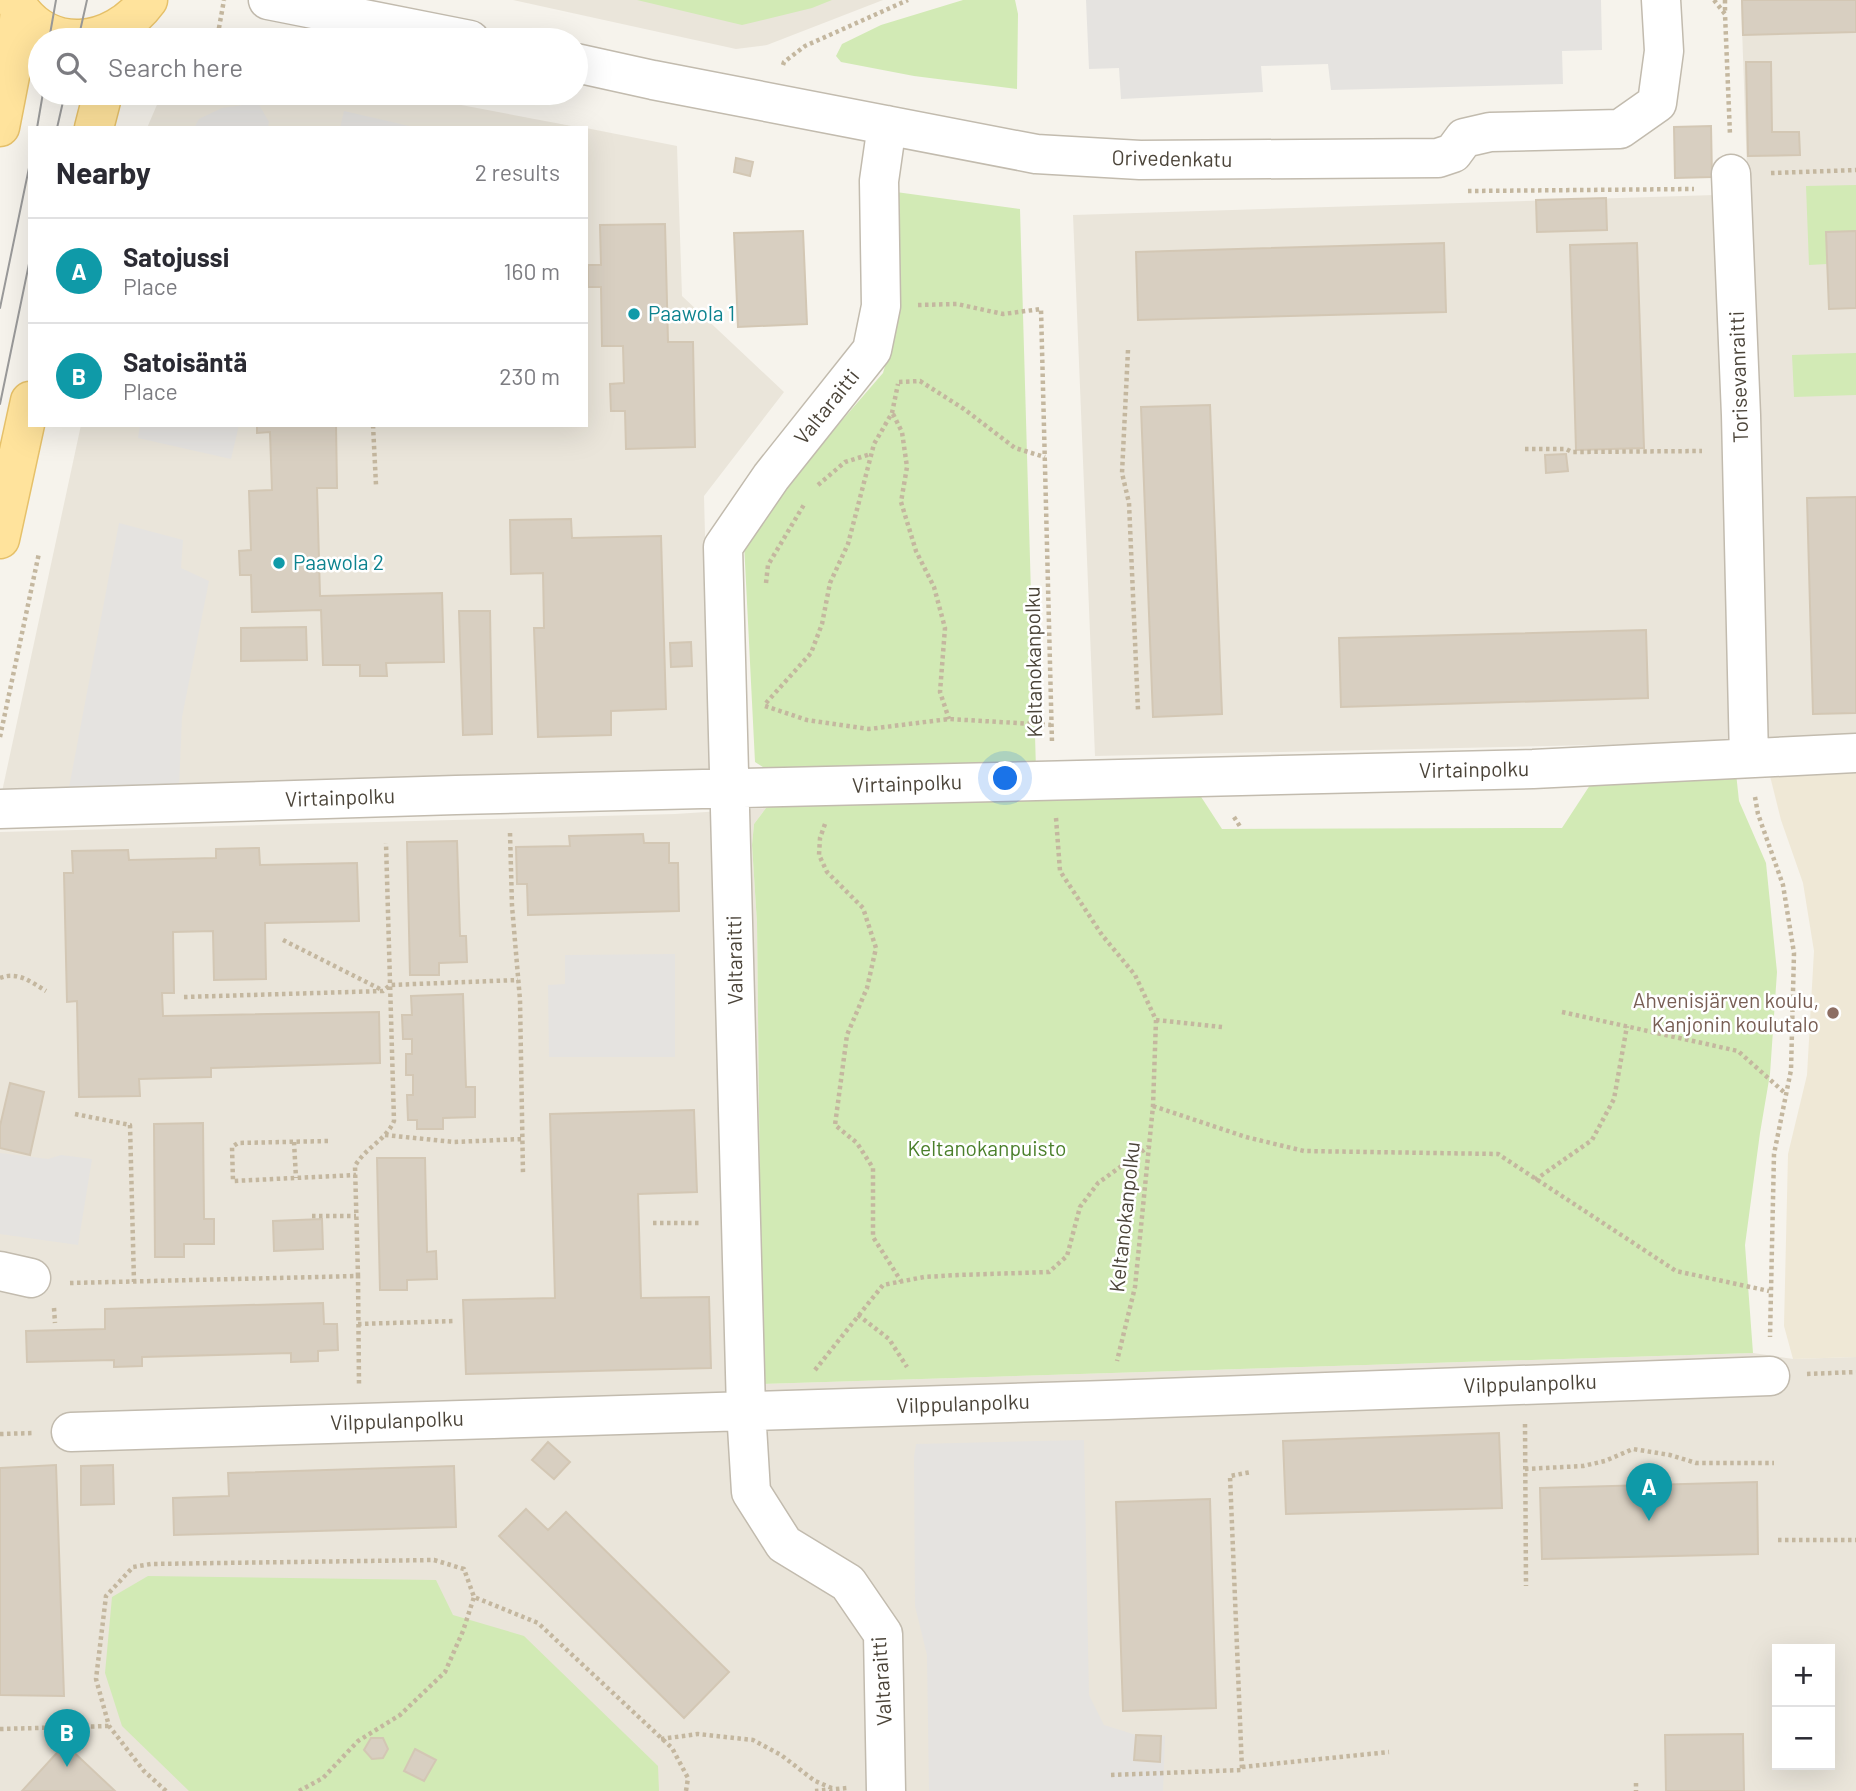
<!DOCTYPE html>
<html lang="en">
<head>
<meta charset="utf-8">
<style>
  body { margin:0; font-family:Barlow,sans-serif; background:#f7f7f7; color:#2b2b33 }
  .controls { position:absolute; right:21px; bottom:21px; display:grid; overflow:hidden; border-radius:0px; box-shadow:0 7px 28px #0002 }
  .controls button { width:63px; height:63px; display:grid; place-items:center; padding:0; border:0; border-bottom:2px solid #e1e1e2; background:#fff; color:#2b2b33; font:35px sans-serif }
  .you { position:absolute; left:1006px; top:779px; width:24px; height:24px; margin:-18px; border:5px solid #fff; border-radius:50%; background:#1a73e8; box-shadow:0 0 0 10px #1a73e833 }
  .badge { display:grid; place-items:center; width:46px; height:46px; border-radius:50%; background:#db2777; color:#fff; font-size:23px; font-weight:700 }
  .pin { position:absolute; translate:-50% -58px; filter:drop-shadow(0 2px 4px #0008) }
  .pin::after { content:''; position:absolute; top:37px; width:24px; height:21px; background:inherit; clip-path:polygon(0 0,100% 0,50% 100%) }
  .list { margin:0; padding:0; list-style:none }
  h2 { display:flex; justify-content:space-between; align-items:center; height:91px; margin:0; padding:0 28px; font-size:30px }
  h2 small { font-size:23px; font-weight:400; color:#7c7c81 }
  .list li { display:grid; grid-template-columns:46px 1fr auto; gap:21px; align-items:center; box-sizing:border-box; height:105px; padding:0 28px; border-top:2px solid #e1e1e2 }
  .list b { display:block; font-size:26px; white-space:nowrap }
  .list p { margin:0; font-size:23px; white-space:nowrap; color:#7c7c81 }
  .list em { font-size:23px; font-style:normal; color:#7c7c81 }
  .icon { flex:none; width:38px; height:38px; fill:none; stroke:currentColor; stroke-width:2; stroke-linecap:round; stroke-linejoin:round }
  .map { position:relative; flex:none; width:1856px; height:1791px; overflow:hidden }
  .search { position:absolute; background:#fff; box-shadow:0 7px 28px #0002; left:28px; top:28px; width:560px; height:77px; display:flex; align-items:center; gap:18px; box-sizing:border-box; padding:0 24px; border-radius:38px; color:#7c7c81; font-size:26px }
  .panel { position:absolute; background:#fff; box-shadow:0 7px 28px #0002; left:28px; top:126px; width:560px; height:301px; border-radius:0px }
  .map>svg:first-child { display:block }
</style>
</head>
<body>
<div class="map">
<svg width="1856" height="1791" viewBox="0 0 1856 1791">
  <rect width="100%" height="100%" fill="#f6f3ec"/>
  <path fill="#eae5da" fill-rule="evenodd" d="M513,0h370l-116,45 -31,4z
    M1741,0h115v766l-88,2z
    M162,93h236l184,35h-435z
    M586,128l91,18 5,150 102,96 -80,104 7,276 -711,29 81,-376h505z
    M1715,195l18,547 -638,14 -22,-541z
    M766,808l-12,16 -2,21 5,78 5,461 991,-31 40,6 63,-2v434h-1856v-959l675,-18zM1777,1649h53v116h-53z"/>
  <path fill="#efe8d6" d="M1856,766v591l-63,2 -9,-33 4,-172 19,-79 7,-124 -11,-68 -22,-63 -13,-52z"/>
  <path fill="#d2eab5" d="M637,0h195l-20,8 -70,17z
    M963,0h52l3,14 -1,75 -103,-13 -73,-14 -5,-6 6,-12 39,-19z
    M1856,185v46l-30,1 1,32 -18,1 -3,-79z
    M896,192l124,17 16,561 -267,1 -14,-9 -11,-219 25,-47 56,-56 58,-67 11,-38z
    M1856,353v42l-62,2 -2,-42z
    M1736,773l3,28 27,62 11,109 -7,102 -10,59 -15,112 8,108 -991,31 -5,-461 -5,-78 2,-21 12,-16 24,-8 406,-11 26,40 340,-1 30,-46z
    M148,1576l288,4 17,35 71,21 134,130 1,25h-470l-67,-65 -17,-53 7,-76z"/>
  <path fill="#e5e3e0" d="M1086,0h515l1,50 -40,1 1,33 -232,6 -3,-26 -67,2 2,26 -142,7 -2,-31 -30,1z
    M258,103l11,19 -1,6h-74l5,-9 23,-11z
    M344,111l74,17h-78z
    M140,425h99l-8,34 -93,-21z
    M119,523l64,17 -2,28 28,13 -27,136 -3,70 -111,6z
    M675,954v103h-126l-1,-72 17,-1v-29z
    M0,1153l48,6 13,-4 31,4 -14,86 -78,-11z
    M1084,1440l5,255 15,30 32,10 29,1 -2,55h-234l-2,-136 -12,-49 -1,-149 2,-13z"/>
  <path fill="#d8cfc1" stroke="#d3c7b4" stroke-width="2" d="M1742,0h114v32l-113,3z
    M1746,62h25l1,70h27l1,23 -52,1z
    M1711,126l1,51 -37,1 -1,-51z
    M736,158l17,4 -3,14 -16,-4z
    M1606,198l1,32 -70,2 -1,-32z
    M665,224l3,118h25l2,105 -69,2 -1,-38h-14l-1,-27 14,-1 -1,-37h-21l-1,-59h-13v-22h13l-1,-40z
    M803,231l4,93 -69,3 -4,-94z
    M1856,231v77l-27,1 -3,-77z
    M1444,243l2,69 -308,8 -2,-68z
    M1637,243l7,205 -68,2 -6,-205z
    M1210,405l12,309 -69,3 -12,-310z
    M257,425h79l1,63h-20l3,108 122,-3 2,69 -58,1 1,13h-27v-11h-37l-2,-55 -69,2 -1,-37h-11l-1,-24 12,-1 -2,-59 23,-1 -2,-58 -13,1z
    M1566,454l2,17 -22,2 -1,-18z
    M1856,497v216l-43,1 -6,-216z
    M571,519l1,19 89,-2 5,173 -55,2v24l-73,2 -4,-109h10l-1,-55 -32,1 -1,-54z
    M459,611h31l2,123 -29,1z
    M306,627l1,33 -66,1v-33z
    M1646,630l2,68 -307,9 -2,-69z
    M691,642l1,24 -21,1 -1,-24z
    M643,834l1,9h25v20h9l1,48 -151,4 -1,-31h-10l-1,-37 54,-1 -1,-10z
    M457,841l3,95h6l1,26 -28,1v12h-29l-3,-133z
    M259,848l1,17 97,-2 2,58 -94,2 1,56 -52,1 -1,-49 -40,1 1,61h-12l1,23 216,-4 1,51 -169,5v9l-72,2 1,17 -61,1 -2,-96 -10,1 -3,-129h9l-1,-22 56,-1 1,10 87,-2v-9z
    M463,994l3,93h9v30l-32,1v11h-26v-9h-9l-1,-25h6v-20h-7v-21h6v-15h-9l-1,-24h10l-1,-19z
    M10,1083l34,9 -14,63 -30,-7v-22z
    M694,1110l3,82 -59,2 3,104 68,-1 2,71 -245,6 -3,-74 92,-2 -5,-184z
    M203,1123l1,96h10v25h-30v13h-29l-1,-133z
    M377,1158h48l2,94 9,-1 1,28 -30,1v10h-27z
    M322,1219l1,30 -49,2 -1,-30z
    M323,1303l1,21h13l1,26 -20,1v10l-27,1v-9l-149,4v9l-28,1v-7l-87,2 -1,-31 79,-2v-20z
    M1499,1433l3,75 -216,6 -3,-73z
    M548,1442l22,20 -16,17 -22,-19z
    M56,1465l8,231 -64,-1v-227z
    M113,1465l1,39 -33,1v-39z
    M454,1466l2,61 -282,8 -1,-37 56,-2 -1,-23z
    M1757,1482l1,72 -216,5 -2,-71z
    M1210,1499l6,209 -93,3 -7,-209z
    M526,1509l22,21 18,-18 163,160 -45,46 -185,-182z
    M1743,1734l1,57h-78l-1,-56z
    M1136,1735l25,1 -1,26 -26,-2z
    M371,1738h12l5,11 -5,9 -11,1 -8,-9z
    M65,1744l50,47h-93z
    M415,1749l21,11 -12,21 -20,-10z"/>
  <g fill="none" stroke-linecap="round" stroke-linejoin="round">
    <g stroke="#c2bbae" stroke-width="41">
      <path id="minor" d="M268,0l202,40
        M576,63l77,17 383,74 104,6 298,-2 15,-5 11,-15 26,-6 130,-3 37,-26 7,-52 -3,-51
        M1731,174l10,241 8,343
        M0,809l456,-14 1077,-26 323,-16
        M0,1271l31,7
        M71,1432l1036,-32 663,-24
        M886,1791l-3,-157 -35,-51 -64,-39 -33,-52 -5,-82 -23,-863 48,-70 101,-127 9,-44 -2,-125 8,-56"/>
    </g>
    <g stroke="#e6c16a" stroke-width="41">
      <path id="major" d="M14,0c32,56 99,48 134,0
        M0,127l17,-87 3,-30
        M94,128l9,-35
        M0,539l30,-138"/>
    </g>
    <path stroke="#c4b79f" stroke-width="4.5" stroke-dasharray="3.5 3.5" stroke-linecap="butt" d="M1714,0l11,14 5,121
      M1725,0v13
      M214,40l3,-1 7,-39
      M783,65l1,-3 21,-16 103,-46
      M1771,173l85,-3
      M1468,191l226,-2
      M918,305l39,-1 46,10 38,-5 11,434
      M1128,350l-6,123 7,30 9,207
      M899,382l21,-1 44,28 51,39 30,9
      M893,414l9,18 5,35 -6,35 15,49 18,36 11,41 -5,64 9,27
      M373,425l3,60
      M1525,449h41l6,3 130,-1
      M818,485l27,-23 26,-8
      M766,583l2,-18 37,-62
      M766,703l45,-50 11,-29 8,-41 18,-39 26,-100 18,-31 6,-29
      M765,706l42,14 62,9 80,-10 102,6
      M0,737l39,-184
      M1755,797l3,17 25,71 11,68 -3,117 -17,84 -4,183
      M1234,817l7,11
      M1056,818l4,53 42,64 33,40 21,45 -3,86 -18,181 -18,74
      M825,824l-5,14 -1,17 8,17 36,36 13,40 -9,40 -20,47 -12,90 22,18 16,25v69l28,44
      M510,833l2,73 8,94 3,174
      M283,940l99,50
      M0,978c18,-7 31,4 46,13
      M184,997l199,-6 7,-6 128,-5
      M1562,1012l176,39 48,43
      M1156,1020l66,7
      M1153,1106l93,31 58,14 194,3 178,117 93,20
      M75,1114l55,11 4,157
      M385,1135l69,7 68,-3
      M328,1141l-90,2 -6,4 1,34 123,-6
      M294,1142l2,36
      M1535,1180l57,-40 22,-41 13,-73
      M312,1216h44
      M653,1223h48
      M358,1276l-3,-110c10,-18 31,-26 39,-45l-8,-278
      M70,1283l288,-7 1,109
      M54,1308l1,15
      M858,1315l31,24 18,28
      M358,1324l97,-3
      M815,1370l68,-85 41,-8 34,-2 91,-3 18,-16 13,-49 18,-24 50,-36
      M1807,1374l49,-2
      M1525,1424l1,162
      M0,1434l34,-1
      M1525,1469l58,-3 22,-5 28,-12 37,6 26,8h78
      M1778,1540h78
      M0,1729l109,-3
      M661,1739l37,-5 55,6 28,15 34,26 19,8
      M1242,1767l147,-15
      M1111,1775l131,-5 -12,-294 21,-4
      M1636,1783v8
      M166,1791l-22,-20 -35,-45 -13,-47 10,-83 27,-29 18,-3 283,-4 30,9 10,28 64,26 134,125 16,30 -2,13
      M299,1791l24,-13 35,-37 42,-26 45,-43 18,-41 11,-34
      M815,1791l32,-3"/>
    <use href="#minor" stroke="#fff" stroke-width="38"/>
    <use href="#major" stroke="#ffe39c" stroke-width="38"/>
    <path stroke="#9a9a9a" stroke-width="2" d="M49,40l7,-40
      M78,40l9,-40
      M37,128l6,-35
      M57,128l8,-35
      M0,308l30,-145
      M0,404l30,-145"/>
  </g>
  <g fill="#0f9aa8" stroke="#fff" stroke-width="2.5">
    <circle cx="634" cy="314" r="7"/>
    <circle cx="279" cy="563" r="7"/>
  </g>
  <circle fill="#8d6e63" stroke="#fff" stroke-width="2.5" cx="1833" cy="1013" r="7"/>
  <g text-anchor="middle" stroke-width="5" stroke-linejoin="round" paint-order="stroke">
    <g font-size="21" fill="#4b4439" stroke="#fff">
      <text transform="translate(1172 159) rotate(1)" y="7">Orivedenkatu</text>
      <text transform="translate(1739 377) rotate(-92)" y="7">Torisevanraitti</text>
      <text transform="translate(827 407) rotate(-51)" y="7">Valtaraitti</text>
      <text transform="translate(1034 662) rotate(-91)" y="7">Keltanokanpolku</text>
      <text transform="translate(1474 770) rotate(-1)" y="7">Virtainpolku</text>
      <text transform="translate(907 784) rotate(-2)" y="7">Virtainpolku</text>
      <text transform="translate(340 798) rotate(-2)" y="7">Virtainpolku</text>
      <text transform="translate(735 960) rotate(-91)" y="7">Valtaraitti</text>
      <text transform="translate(1125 1217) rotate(-84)" y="7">Keltanokanpolku</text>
      <text transform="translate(1530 1384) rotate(-2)" y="7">Vilppulanpolku</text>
      <text transform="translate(963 1404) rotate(-2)" y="7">Vilppulanpolku</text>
      <text transform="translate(397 1421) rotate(-2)" y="7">Vilppulanpolku</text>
      <text transform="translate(882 1681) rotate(-94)" y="7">Valtaraitti</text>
    </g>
    <g font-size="21" fill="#0d838f" stroke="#fff" text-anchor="start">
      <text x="648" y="321">Paawola 1</text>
      <text x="293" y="570">Paawola 2</text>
    </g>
    <g font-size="21" fill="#785e54" stroke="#fff" text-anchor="end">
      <text x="1819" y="1008">Ahvenisjärven koulu,<tspan x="1819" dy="24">Kanjonin koulutalo</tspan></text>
    </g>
    <g font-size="21" fill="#4a7f2a" stroke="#fff">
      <text x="987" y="1156">Keltanokanpuisto</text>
    </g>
  </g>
</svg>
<div class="controls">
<button>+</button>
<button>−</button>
</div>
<div class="you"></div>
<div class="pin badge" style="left:1649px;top:1521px;background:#0f9aa8">A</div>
<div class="pin badge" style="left:67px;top:1767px;background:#0f9aa8">B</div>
<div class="search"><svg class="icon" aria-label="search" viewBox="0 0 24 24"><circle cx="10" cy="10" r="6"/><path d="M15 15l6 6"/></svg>Search here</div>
<section class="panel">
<h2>Nearby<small>2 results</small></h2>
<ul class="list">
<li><span class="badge" style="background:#0f9aa8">A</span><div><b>Satojussi</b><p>Place</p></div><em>160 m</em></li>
<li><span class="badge" style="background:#0f9aa8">B</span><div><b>Satoisäntä</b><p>Place</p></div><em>230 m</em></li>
</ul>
</section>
</div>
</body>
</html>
